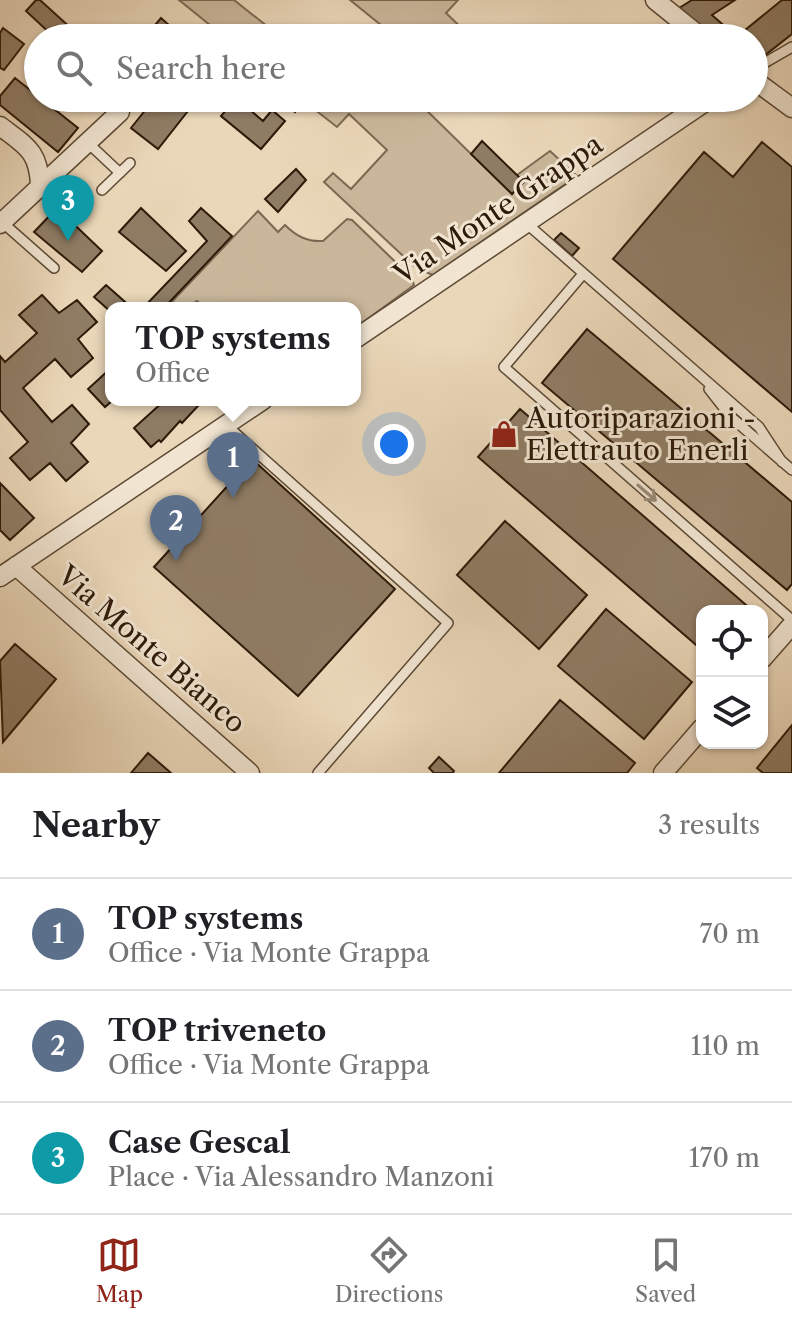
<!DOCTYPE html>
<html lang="en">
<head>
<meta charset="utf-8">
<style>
  body { margin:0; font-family:"Libre Caslon Text",serif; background:#f6f6f6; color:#202124 }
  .controls { position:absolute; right:24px; bottom:24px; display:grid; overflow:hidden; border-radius:16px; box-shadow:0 2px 6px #0004 }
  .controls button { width:72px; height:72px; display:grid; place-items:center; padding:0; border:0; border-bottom:2px solid #e0e0e0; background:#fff; color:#202124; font:40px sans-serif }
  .you { position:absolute; left:394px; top:444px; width:28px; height:28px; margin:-20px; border:6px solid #fff; border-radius:50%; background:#1a73e8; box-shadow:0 0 0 12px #1a73e833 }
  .badge { display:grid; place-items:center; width:52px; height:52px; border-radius:50%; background:#8f2418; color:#fff; font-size:26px; font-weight:700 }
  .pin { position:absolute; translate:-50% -66px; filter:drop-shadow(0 2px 4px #0008) }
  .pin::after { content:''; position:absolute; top:42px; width:28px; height:24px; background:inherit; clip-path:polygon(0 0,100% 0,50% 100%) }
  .popup { position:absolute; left:105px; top:302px; width:256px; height:104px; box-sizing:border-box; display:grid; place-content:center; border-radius:16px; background:#fff; filter:drop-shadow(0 2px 6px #0005); font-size:26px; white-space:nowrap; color:#757577 }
  .popup b { font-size:30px; color:#202124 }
  .popup::after { content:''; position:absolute; left:50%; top:100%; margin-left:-16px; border:16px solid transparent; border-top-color:#fff }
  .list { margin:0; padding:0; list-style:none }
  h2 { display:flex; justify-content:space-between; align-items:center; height:104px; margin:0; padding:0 32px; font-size:34px }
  h2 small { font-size:26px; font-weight:400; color:#757577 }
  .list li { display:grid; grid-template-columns:52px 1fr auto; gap:24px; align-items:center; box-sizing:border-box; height:112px; padding:0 32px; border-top:2px solid #e0e0e0 }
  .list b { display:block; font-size:30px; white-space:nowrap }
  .list p { margin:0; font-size:26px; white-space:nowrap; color:#757577 }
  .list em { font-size:26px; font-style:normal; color:#757577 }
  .icon { flex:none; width:44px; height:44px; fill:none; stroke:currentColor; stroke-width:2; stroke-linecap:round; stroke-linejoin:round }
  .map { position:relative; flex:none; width:792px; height:773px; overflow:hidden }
  .search { position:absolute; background:#fff; box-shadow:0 2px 6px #0004; left:24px; right:24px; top:24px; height:88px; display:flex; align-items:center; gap:20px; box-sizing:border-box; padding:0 28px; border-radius:44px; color:#757577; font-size:30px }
  .sheet { height:440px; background:#fff }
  nav { display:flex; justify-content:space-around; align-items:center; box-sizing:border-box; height:112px; border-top:2px solid #e0e0e0; background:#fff; font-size:22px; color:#757577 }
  nav a { display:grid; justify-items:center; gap:4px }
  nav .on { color:#8f2418 }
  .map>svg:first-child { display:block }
</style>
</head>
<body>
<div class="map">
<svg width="792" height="773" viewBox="0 0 792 773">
  <rect width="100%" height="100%" fill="#ead7b9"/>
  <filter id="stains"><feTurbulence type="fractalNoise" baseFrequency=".0025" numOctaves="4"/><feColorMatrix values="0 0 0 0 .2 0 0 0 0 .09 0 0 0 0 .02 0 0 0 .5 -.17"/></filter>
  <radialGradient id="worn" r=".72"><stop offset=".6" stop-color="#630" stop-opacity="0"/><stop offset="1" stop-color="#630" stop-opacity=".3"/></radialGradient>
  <path fill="#cab79b" stroke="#7c6852" stroke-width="2" d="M179,0h55l48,38h-56z
    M350,0h108l-12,13 26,25h-75z
    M300,98h114l98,96 12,-12 -7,-7 33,-24 27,25 -144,99 -17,-7 -92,-86 9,-9 18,16 36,-39 -38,-36 -12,13z
    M258,211l20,21 7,-7c11,11 22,17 38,16l24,-22 5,1 59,57 3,8 -59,43v-20h-150l-8,-7 -11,7h-20z"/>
  <path fill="#8f7c64" stroke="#2d1a08" stroke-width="2" d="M36,0h4l33,30 -8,8h-10l-29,-27z
    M692,0h43l-23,15 25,22 -28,1 -33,-28z
    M782,0h10v34l-33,26 -5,-6v-16l-15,-3z
    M161,18l10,9 -5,7 5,4h-27z
    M3,28l21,16 -20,26 -4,-2v-35z
    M15,78l63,50 -20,24 -58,-47v-9z
    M155,98h17l16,13 -30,38 -27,-21z
    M236,98l27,23 9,-11 13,11 -24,28 -40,-33z
    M279,98h20l5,4 -9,10z
    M482,141l42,41 -12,12 -41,-40z
    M762,142l30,25v245l-179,-153 91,-107 29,25z
    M296,169l10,11 -28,32 -13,-13z
    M57,208l45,43 -20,21 -48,-40z
    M141,208l45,43 -20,20 -47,-39z
    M201,208l31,28 -68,72h-21l64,-67 -18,-20z
    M561,233l18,15 -7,8 -18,-16z
    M106,285l26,23h-21v4l-17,-15z
    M42,295l17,18 18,-13 20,22 -19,17 15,19 -22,19 -16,-18 -32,29 29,34 20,-17 17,19 -18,19 17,19 -22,19 -16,-18 -20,17 -20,-22 18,-16 -28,-32v-54l5,6 32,-29 -18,-18z
    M587,329l205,173v82l-5,6 -245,-207z
    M111,368l2,32 -8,7 -17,-18z
    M165,400h28l5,6 -16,17 -2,-2 -19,21 -2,-2 -8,7 -17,-19z
    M520,409l233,202h-51v39l-224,-193z
    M252,459l143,130 -97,107 -144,-129z
    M0,483l34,35 -24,22 -10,-10z
    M505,521l82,74 -48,54 -82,-74z
    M606,609l86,73 -48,57 -86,-73z
    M15,644l41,35 -53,63 -3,-81z
    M560,700l75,63 -8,10h-128z
    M792,725v48h-29l-6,-5z
    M148,753l23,20h-40z
    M439,757l15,14 -1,2h-19l-5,-5z"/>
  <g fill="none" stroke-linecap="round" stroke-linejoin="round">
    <g stroke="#5c4934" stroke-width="12">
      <path id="service" d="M754,69l38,-22
        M87,142l33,31
        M102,190l28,-27
        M2,222l52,46
        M526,223l233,204 23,35
        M583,274l-79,93 288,253
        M709,389l22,28 61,53
        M226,425l222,198 -130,150"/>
    </g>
    <g stroke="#5c4934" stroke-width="21">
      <path id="minor" d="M655,0l47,38
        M754,80l38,28
        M0,126c26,20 39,25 40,60
        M0,224l120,-112
        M355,339l356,-241
        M16,566l234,207
        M0,577l263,-177
        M762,659l30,-34
        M663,773l39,-45"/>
    </g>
    <use href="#service" stroke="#f1e5d2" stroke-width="9"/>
    <use href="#minor" stroke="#f1e5d2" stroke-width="18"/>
  </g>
  <defs><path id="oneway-shaft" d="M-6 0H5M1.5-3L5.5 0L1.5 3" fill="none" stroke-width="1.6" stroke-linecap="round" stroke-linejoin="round" transform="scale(2)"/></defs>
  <use stroke="#998a77" href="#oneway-shaft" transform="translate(647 493) rotate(41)"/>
  <defs>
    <g id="shop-bare" transform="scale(2.16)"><path d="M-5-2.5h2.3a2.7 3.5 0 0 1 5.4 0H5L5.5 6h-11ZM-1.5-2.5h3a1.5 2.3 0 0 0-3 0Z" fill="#8f2418" stroke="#f1e5d2" stroke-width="2.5" paint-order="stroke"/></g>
  </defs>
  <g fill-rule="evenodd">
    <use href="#shop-bare" x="504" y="434"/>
  </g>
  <g text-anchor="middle" stroke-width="6" stroke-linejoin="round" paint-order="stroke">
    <g font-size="28" fill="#2d1a08" stroke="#f1e5d2">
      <text transform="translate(498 209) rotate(-34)" y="10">Via Monte Grappa</text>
      <text transform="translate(152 649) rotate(41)" y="10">Via Monte Bianco</text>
    </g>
    <g font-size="28" fill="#2d1a08" stroke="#f1e5d2" text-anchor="start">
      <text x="526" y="428">Autoriparazioni -<tspan x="526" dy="32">Elettrauto Enerli</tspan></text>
    </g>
  </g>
  <rect width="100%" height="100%" filter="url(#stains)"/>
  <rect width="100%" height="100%" fill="url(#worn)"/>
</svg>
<div class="controls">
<button><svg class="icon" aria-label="locate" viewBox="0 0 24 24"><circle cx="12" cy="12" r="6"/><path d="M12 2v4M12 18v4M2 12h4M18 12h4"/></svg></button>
<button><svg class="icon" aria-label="layers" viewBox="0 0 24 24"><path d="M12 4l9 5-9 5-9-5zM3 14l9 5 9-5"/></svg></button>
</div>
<div class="you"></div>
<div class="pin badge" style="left:233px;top:498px;background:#5c6f8a">1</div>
<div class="popup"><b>TOP systems</b>Office</div>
<div class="pin badge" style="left:176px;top:561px;background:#5c6f8a">2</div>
<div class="pin badge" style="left:68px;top:241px;background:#0f9aa8">3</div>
<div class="search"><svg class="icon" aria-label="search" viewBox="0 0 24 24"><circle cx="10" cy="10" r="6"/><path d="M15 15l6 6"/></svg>Search here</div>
</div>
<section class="sheet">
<h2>Nearby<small>3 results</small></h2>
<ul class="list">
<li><span class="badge" style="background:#5c6f8a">1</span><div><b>TOP systems</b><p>Office · Via Monte Grappa</p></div><em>70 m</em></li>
<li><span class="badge" style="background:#5c6f8a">2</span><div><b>TOP triveneto</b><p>Office · Via Monte Grappa</p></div><em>110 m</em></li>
<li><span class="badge" style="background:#0f9aa8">3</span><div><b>Case Gescal</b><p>Place · Via Alessandro Manzoni</p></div><em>170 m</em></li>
</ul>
</section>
<nav>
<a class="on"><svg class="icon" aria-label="map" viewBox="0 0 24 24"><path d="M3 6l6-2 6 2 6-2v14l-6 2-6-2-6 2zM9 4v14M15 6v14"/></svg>Map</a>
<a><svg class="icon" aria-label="directions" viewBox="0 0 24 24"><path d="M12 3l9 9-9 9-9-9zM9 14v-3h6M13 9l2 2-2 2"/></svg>Directions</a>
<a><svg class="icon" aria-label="saved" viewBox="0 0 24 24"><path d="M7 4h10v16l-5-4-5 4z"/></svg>Saved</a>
</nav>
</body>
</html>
